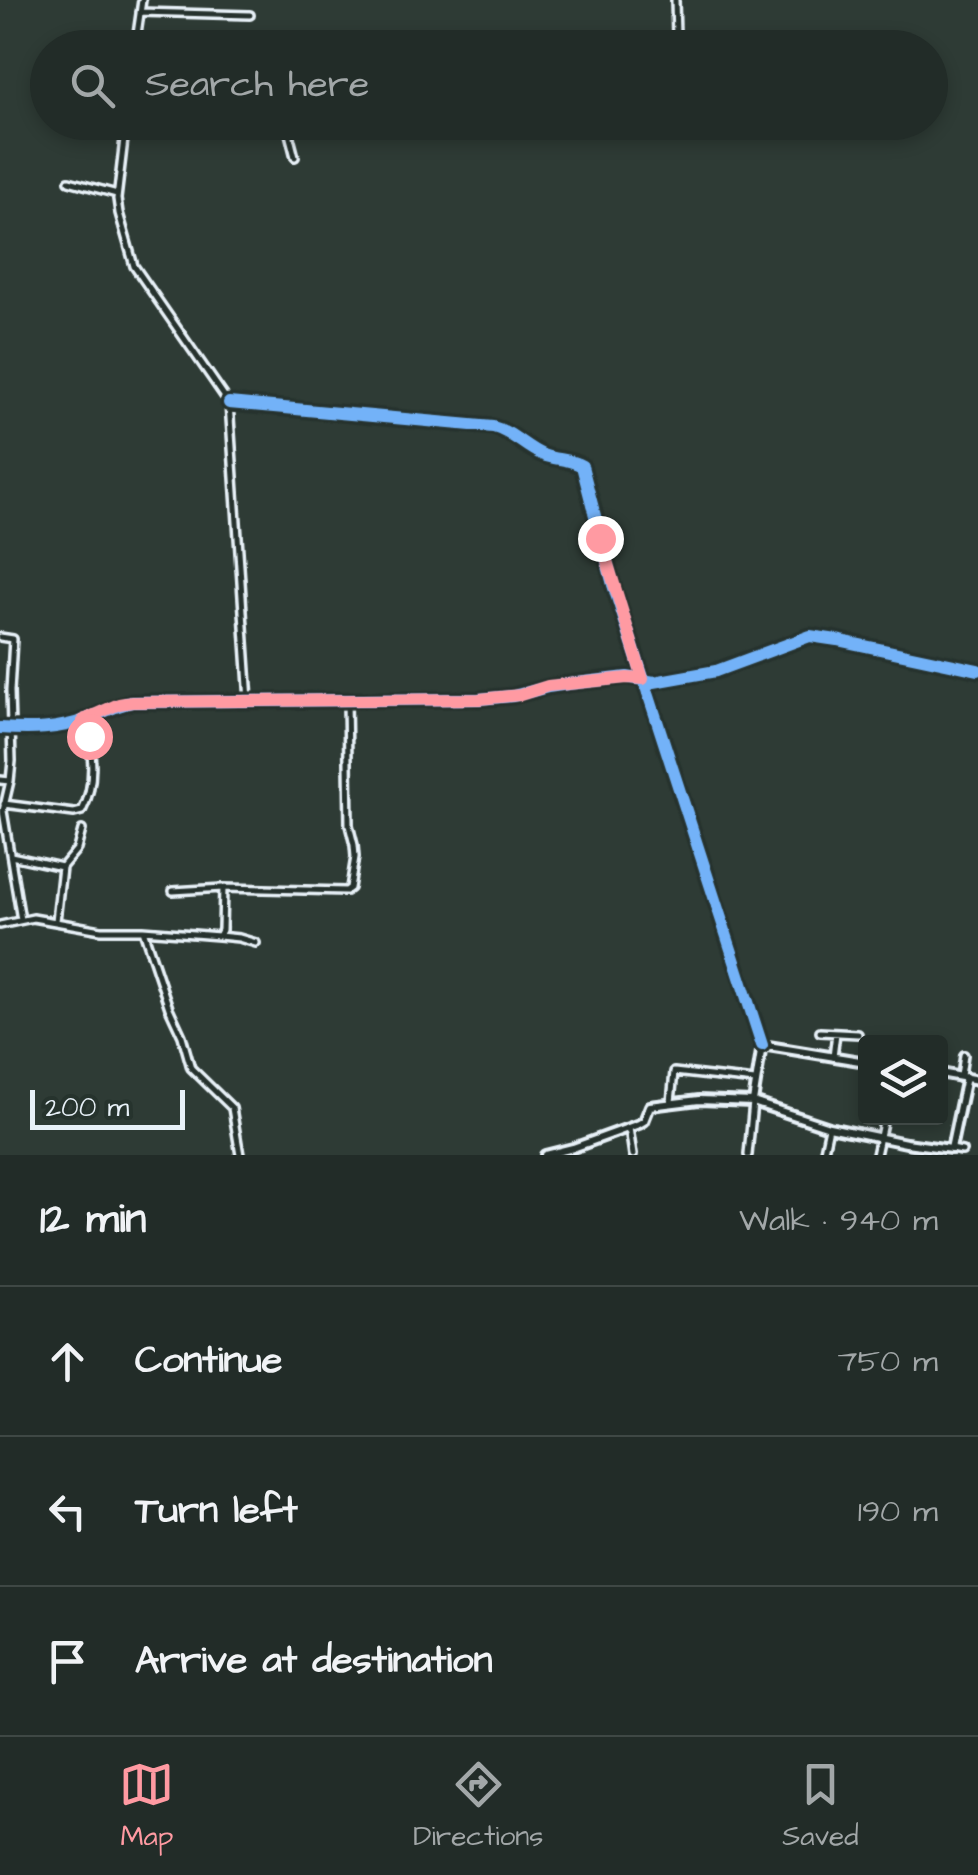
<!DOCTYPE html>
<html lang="en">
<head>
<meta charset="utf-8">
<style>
  body { margin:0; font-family:"Architects Daughter",sans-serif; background:#2e3834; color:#f1f3f6 }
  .controls { position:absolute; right:30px; bottom:30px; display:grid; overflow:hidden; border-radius:10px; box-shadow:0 5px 15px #0003 }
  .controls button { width:90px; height:90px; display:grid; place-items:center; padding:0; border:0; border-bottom:2px solid #3f4845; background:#222c28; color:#f1f3f6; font:50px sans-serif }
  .scale { position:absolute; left:30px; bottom:25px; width:155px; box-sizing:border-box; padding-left:10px; border:5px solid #e8f1f8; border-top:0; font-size:28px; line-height:35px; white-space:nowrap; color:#e8f1f8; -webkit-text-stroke:8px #26332d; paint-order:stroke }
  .stop { position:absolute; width:30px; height:30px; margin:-22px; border:8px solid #ff9aa2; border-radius:50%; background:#fff }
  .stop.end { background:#ff9aa2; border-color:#fff; box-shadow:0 2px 10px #0008 }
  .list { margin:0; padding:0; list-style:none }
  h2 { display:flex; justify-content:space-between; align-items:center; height:130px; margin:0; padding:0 40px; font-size:42px }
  h2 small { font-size:32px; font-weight:400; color:#a2a7a8 }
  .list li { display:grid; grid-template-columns:65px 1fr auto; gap:30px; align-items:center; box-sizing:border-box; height:150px; padding:0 40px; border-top:2px solid #3f4845 }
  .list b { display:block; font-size:38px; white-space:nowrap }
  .list em { font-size:32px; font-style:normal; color:#a2a7a8 }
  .icon { flex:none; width:55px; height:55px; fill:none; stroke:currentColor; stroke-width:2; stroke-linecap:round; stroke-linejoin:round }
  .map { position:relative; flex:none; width:978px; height:1155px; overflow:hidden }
  .search { position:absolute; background:#222c28; box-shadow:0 5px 15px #0003; left:30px; right:30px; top:30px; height:110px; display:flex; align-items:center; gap:25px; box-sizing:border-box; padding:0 35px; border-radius:55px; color:#a2a7a8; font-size:38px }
  .sheet { height:580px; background:#222c28 }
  nav { display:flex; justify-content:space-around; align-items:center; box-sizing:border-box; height:140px; border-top:2px solid #3f4845; background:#222c28; font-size:28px; color:#a2a7a8 }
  nav a { display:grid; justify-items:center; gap:5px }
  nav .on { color:#ff9aa2 }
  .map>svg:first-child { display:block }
</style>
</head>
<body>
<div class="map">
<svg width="978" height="1155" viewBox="0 0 978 1155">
  <rect width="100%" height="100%" fill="#2e3b35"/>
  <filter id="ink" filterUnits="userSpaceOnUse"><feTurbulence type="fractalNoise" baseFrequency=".01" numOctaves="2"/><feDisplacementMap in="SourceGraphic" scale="20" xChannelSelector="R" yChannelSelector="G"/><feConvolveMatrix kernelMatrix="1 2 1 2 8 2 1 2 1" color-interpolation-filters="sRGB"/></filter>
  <g filter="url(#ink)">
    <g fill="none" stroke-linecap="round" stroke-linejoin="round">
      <g stroke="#e8f1f8" stroke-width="12">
        <path id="minor" d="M675,0l1,36 32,2
          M140,12l110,3
          M135,48l7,-48
          M126,122l-9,77 2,14 15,53 95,137 20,298
          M286,122l9,35
          M69,181l48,13
          M229,403l264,24c20,5 31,20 50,28 13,5 27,4 39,11l31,119 149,460
          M0,637l13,2 -3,52 2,70 -2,20
          M0,780l10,1 -7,30 18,109
          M4,804l70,9 8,-2c14,-27 12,-63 1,-91
          M11,856l51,11 -6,54
          M62,867l15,-18 5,-19
          M173,891l50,-3
          M0,925l33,-7 68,12h42l26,78 13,28 9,32 41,40 8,47
          M143,930l76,6 3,-6 1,-42 123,3 4,-3 5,-31 -1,-12 -5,-20 -2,-125
          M219,936l20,2 17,5
          M820,1032l38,2
          M833,1057l3,-24
          M961,1076l3,-21
          M671,1102l3,-30 81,9
          M629,1128l4,27
          M951,1149l11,2
          M748,1155l5,-53
          M823,1155l6,-28
          M876,1155l8,-37"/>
      </g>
      <g stroke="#e8f1f8" stroke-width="14">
        <path id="tertiary" d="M0,728c30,2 59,2 87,-9 15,-6 29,-14 45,-17l347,-3 34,-3 35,-9 20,-3 59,-7 27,5 62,-11 94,-35 27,4 141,30
          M940,1073l38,7
          M753,1102l9,-57 104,17
          M545,1155l28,-7 66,-24 5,-3 6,-15 49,-6 54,2 76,25 77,16 45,6 15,-72"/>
      </g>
      <use href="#minor" stroke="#26332d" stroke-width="5"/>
      <use href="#tertiary" stroke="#26332d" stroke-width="6"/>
      <g stroke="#26332d" stroke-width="19">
        <path id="cycleway" d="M229,403l264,24c20,5 31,20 50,28 13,5 27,4 39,11l31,119 149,460
          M0,728c30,2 59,2 87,-9 15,-6 29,-14 45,-17l347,-3 34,-3 35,-9 20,-3 59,-7 27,5 62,-11 94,-35 27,4 141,30"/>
      </g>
      <use href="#cycleway" stroke="#73b2f8" stroke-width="12"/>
    </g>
  </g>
  <g fill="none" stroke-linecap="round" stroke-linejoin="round" filter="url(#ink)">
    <path stroke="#ff9aa2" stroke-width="12" d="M89,736l-6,-16 36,-16 13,-2 347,-3 41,-4 28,-9 79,-8 16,1 -43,-141"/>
  </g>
</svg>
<div class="controls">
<button><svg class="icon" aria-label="layers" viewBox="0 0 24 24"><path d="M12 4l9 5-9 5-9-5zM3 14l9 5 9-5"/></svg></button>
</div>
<div class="scale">200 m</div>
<div class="stop" style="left:89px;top:736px"></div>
<div class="stop end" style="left:600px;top:538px"></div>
<div class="search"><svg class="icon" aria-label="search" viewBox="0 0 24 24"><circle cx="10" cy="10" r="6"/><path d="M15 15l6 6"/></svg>Search here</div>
</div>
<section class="sheet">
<h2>12 min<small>Walk · 940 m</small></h2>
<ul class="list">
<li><svg class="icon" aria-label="ahead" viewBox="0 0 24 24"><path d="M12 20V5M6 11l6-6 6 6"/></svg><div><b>Continue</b></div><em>750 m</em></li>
<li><svg class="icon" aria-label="left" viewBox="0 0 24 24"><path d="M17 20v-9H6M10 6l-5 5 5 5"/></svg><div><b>Turn left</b></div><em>190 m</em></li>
<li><svg class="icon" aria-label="arrive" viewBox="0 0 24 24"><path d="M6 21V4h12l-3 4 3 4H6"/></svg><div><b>Arrive at destination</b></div></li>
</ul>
</section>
<nav>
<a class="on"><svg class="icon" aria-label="map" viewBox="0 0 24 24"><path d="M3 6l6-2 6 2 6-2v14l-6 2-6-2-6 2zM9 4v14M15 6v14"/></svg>Map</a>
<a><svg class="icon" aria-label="directions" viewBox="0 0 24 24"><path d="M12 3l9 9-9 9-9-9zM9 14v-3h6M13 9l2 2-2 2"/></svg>Directions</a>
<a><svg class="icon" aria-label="saved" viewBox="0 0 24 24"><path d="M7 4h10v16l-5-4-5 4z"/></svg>Saved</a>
</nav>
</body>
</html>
